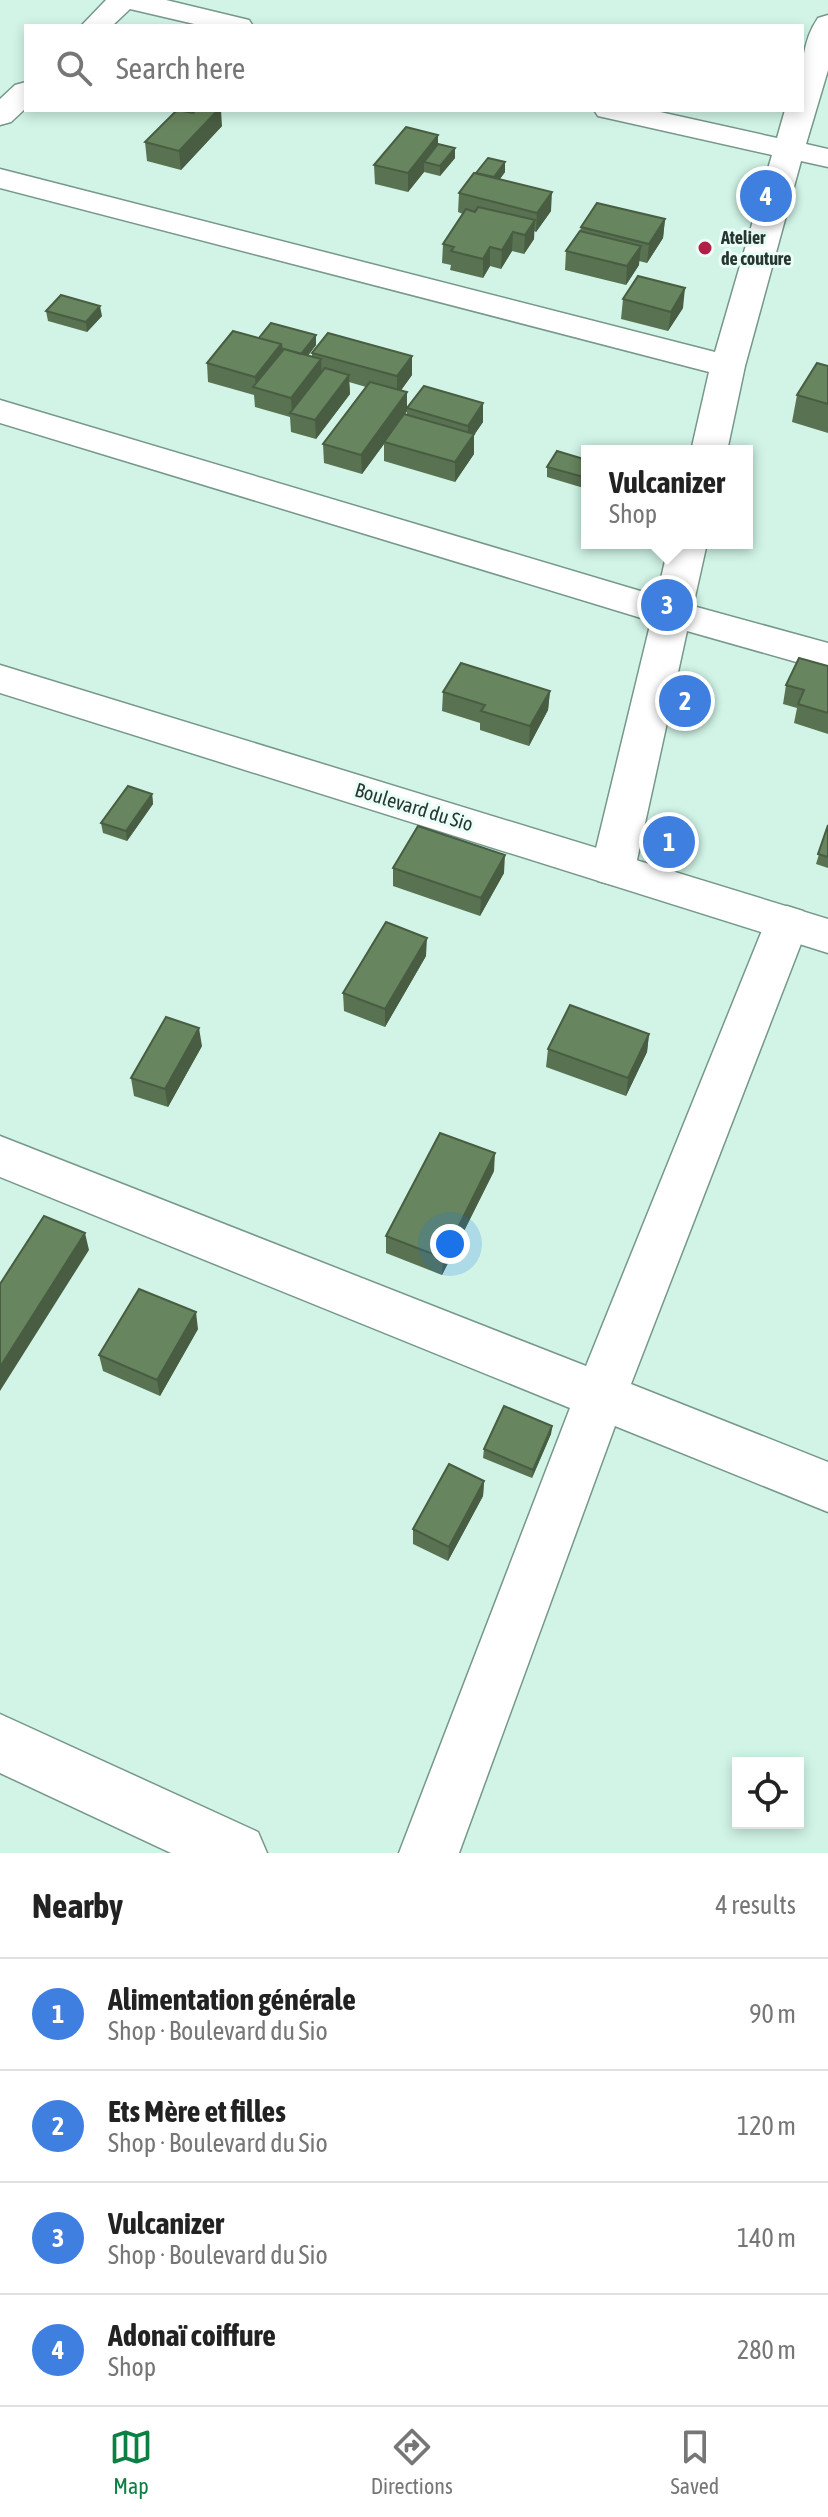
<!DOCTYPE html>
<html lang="en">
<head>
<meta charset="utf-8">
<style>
  body { margin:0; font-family:"Asap Condensed",sans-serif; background:#f2f2f2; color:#222 }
  .controls { position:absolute; right:24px; bottom:24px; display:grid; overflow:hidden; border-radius:0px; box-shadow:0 4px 12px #0003 }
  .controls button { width:72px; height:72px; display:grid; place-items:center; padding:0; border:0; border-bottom:2px solid #e0e0e0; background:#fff; color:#222; font:40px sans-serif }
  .you { position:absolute; left:450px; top:1244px; width:28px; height:28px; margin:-20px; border:6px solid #fff; border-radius:50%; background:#1a73e8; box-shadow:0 0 0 12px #1a73e833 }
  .badge { display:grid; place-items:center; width:52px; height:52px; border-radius:50%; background:#0b8043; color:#fff; font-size:26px; font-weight:700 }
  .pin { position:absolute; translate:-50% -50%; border:4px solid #fff; box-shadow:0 2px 8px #0006 }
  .popup { position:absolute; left:581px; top:445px; width:172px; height:104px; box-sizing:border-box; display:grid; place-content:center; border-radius:0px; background:#fff; filter:drop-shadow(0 2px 6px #0005); font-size:26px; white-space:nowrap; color:#767676 }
  .popup b { font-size:30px; color:#222 }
  .popup::after { content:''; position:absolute; left:50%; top:100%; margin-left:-16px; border:16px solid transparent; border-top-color:#fff }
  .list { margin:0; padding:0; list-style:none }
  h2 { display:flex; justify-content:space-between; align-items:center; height:104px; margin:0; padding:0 32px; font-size:34px }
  h2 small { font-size:26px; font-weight:400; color:#767676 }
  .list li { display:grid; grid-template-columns:52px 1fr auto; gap:24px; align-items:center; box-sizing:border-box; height:112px; padding:0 32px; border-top:2px solid #e0e0e0 }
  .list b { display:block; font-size:30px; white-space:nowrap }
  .list p { margin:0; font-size:26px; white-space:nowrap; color:#767676 }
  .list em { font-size:26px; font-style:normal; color:#767676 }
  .icon { flex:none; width:44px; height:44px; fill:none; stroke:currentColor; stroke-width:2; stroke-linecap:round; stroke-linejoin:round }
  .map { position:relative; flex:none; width:828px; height:1853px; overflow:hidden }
  .search { position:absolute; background:#fff; box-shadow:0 4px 12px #0003; left:24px; right:24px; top:24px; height:88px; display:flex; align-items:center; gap:20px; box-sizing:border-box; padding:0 28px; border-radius:0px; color:#767676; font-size:30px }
  .sheet { height:552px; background:#fff }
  nav { display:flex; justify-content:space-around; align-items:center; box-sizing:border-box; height:112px; border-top:2px solid #e0e0e0; background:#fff; font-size:22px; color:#767676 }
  nav a { display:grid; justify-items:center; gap:4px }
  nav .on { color:#0b8043 }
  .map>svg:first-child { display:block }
</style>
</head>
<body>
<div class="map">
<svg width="828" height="1853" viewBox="0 0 828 1853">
  <rect width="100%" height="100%" fill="#d1f4e7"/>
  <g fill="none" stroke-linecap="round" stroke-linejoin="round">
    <g stroke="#76978a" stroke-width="3">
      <path id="street" d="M106,0h60l83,20 4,6h-50l-73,-17 -18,17h-31z
        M828,15v55l-22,74 22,5v18l-27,-6 -56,205 -18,85h-36l18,-79 -709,-184v-19l715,183 57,-197 -174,-39 -4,-6h57l126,28 8,-28h17c0,-31 -3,-65 16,-92z
        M26,82v26l-15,14 -11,3v-26l15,-14z
        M0,400l657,196 12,-53h38l-14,63 135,37v28l-141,-40 -52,238 -7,12 -15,4 -15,-4 -7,-12 60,-248 -651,-198z
        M787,906l16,5 6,12 -178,461 197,78v50l-213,-86 -156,427h-60l171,-445 -570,-231v-41l586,230 179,-443 6,-12z
        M0,1714l258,118 9,21h-96l-171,-80z"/>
    </g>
    <g stroke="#76978a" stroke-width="3">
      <path id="secondary" d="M0,665l828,254v34l-828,-260z"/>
    </g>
    <use href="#street" fill="#fff" fill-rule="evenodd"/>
    <use href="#secondary" fill="#fff" fill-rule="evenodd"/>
  </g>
  <path fill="#597251" d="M222,126l-41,44 -34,-9 -2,-19z
    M438,135v9l17,14 -15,18 -16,-4 -16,20 -33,-8 -1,-19z
    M505,162v10l-5,7 51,32 -15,21 -2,-1v8l-10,15 -12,-3 -11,18 -11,-3 -7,12 -33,-8 1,-5 -9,-2 1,-19 20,-30 -5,-2 1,-19 17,-20z
    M665,219l-2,19 -16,25 -8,-2v4l-13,20 -61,-15 1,-19 14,-20 1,-4z
    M623,299l60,9 -15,23 -47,-12z
    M46,311l56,5 -15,16 -39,-11z
    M316,335v10l-8,11 4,1v-4l100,3v19l-11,15 6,2v19l-2,4h2v-7l76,14 -9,13v19l-19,28 -71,-21v-17l-22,30 -38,-11 -1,-19 43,-57 -17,-5 1,12 -34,45 -25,-7 -1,-15 -35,-10 -1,-12 -46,-13 -1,-19 52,-25z
    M828,366v67l-36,-11 5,-27z
    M587,460v29l-40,-12v-10z
    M828,666v68l-34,-11 3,-15 -14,-4 3,-19z
    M550,691l-2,19 -19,36 -49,-16v-7l-38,-12 1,-19z
    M152,794l1,10 -26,37 -24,-8 -2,-10z
    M828,825v43l-12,-4z
    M393,868l111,5 -24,43 -87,-30z
    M426,956l-41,71 -41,-16 -1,-18z
    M649,1034l-2,18 -21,44 -80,-29 2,-18z
    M202,1046l-34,61 -34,-11 -3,-18z
    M494,1171l-52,104 -56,-22v-17z
    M198,1329l-38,67 -57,-25 -4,-16z
    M552,1426l-1,8 -19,44 -49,-20 1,-9z
    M484,1481l-1,15 -35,65 -35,-17v-15z"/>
  <path fill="#485d42" d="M218,110h3l1,16 -41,44 -2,-19z
    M438,135v19l-14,8v10l-16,20v-19z
    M455,148v10l-15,18v-10z
    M505,162v10l-15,20v-10z
    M552,192l-1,19 -15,21 1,-19z
    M665,219l-2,19 -16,25 2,-19z
    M535,220l-1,19 -10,15 1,-19z
    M513,232l-1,19 -11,18 1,-19z
    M641,246l-2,19 -13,20 1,-19z
    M490,247v19l-7,12v-19z
    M685,288l-2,20 -15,23 3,-19z
    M100,306l2,10 -15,16 -1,-10z
    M316,335v10l-16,20v-10z
    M281,344l1,19 -26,25 -1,-11z
    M412,356v19l-15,21v-20z
    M321,359l1,20 -30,35 -1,-16z
    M349,375l1,19 -34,45 -1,-19z
    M407,392v19l-22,31h-1v2l-22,30 -1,-19z
    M483,403v19l-9,13v19l-19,28v-20l12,-17 1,-19z
    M550,691l-2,19 -19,36 1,-20z
    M152,794l1,10 -26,37 -1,-10z
    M505,855l-1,18 -24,43 1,-18z
    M427,938l-1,18 -41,71v-18z
    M199,1028l3,18 -34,61 -3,-18z
    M649,1034l-2,18 -21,44 2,-18z
    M495,1153l-1,18 -52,104 1,-17z
    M85,1233l4,17 -89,141v-24z
    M196,1312l2,17 -38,67 -3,-16z
    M552,1426l-1,8 -19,44 1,-8z
    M484,1481l-1,15 -35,65 1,-14z"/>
  <path fill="#67855e" stroke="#485d42" stroke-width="2" d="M177,110l16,3 3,-3h22l-39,41 -34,-9z
    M406,127l32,8 -30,38 -34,-8z
    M438,144l17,4 -15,18 -16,-4z
    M488,158l17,4 -11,15 -18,-4z
    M474,173l78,19 -15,21 -78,-20z
    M597,203l68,16 -16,25 -68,-17z
    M478,207l57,13 -10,15 -12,-3 -11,18 -12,-3 -7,12 -32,-8 3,-4 -11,-3 23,-35 9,3z
    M580,231l61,15 -14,20 -61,-15z
    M638,276l47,12 -14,24 -48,-13z
    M61,295l39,11 -14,16 -40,-11z
    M271,323l45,12 -15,19 -17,-5 -1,1h-1l-1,-6 -22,-6z
    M233,331l48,13 -26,33 -48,-14z
    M328,333l84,23 -15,20 -85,-23z
    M284,349l37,10 -30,39 -38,-11z
    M817,363l11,3v38l-31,-9z
    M325,368l24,7 -34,45 -25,-7z
    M370,382l37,10 -46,63 -38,-11z
    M424,386l59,17 -15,23 -61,-18z
    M404,414l70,20 -19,28 -71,-20z
    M557,451l30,9v18l-40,-11z
    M799,658l29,8v47l-30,-9 6,-14 -18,-5z
    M461,663l89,28 -20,35 -49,-15 4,-6 -42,-13z
    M128,786l24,8 -26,37 -25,-8z
    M828,825v32l-10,-3z
    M418,826l87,29 -24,43 -88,-30z
    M386,922l41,16 -42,71 -42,-16z
    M570,1005l79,29 -21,44 -80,-29z
    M166,1017l33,11 -34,61 -34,-11z
    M440,1133l55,20 -52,105 -57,-22z
    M44,1216l41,17 -85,134v-83z
    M139,1289l57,23 -39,68 -58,-25z
    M504,1406l48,20 -19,44 -49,-21z
    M449,1464l35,17 -35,66 -36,-18z"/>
  <circle fill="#b11e48" stroke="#e9fef6" stroke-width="3" cx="705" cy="248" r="8"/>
  <g text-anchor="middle" stroke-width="6" stroke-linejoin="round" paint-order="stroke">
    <g font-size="18" font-weight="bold" fill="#283631" stroke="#e9fef6" text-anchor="start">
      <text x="721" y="244">Atelier<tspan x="721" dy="21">de couture</tspan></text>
    </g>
    <g font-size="20" fill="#283631" stroke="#e9fef6">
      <text transform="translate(414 807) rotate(17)" y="7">Boulevard du Sio</text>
    </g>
  </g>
</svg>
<div class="controls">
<button><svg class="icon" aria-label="locate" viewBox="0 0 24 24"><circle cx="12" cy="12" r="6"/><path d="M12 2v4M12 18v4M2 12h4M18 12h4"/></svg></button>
</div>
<div class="you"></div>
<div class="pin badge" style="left:669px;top:842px;background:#3f7fe0">1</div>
<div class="pin badge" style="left:685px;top:701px;background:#3f7fe0">2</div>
<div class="pin badge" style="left:667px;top:605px;background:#3f7fe0">3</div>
<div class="popup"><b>Vulcanizer</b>Shop</div>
<div class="pin badge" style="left:766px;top:196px;background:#3f7fe0">4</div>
<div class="search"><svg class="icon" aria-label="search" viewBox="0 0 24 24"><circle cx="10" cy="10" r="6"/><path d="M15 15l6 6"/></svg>Search here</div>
</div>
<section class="sheet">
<h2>Nearby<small>4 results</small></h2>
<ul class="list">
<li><span class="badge" style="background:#3f7fe0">1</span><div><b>Alimentation générale</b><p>Shop · Boulevard du Sio</p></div><em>90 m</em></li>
<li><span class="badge" style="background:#3f7fe0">2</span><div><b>Ets Mère et filles</b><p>Shop · Boulevard du Sio</p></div><em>120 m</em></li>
<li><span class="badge" style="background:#3f7fe0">3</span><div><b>Vulcanizer</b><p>Shop · Boulevard du Sio</p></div><em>140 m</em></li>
<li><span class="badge" style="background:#3f7fe0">4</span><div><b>Adonaï coiffure</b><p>Shop</p></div><em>280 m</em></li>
</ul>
</section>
<nav>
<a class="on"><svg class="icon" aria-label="map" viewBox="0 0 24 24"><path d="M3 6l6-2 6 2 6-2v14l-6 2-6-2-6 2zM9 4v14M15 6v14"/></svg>Map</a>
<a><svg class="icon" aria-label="directions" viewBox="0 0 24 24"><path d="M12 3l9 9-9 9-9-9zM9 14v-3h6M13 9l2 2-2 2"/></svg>Directions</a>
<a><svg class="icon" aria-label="saved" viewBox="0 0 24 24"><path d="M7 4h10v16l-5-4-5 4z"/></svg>Saved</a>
</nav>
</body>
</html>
